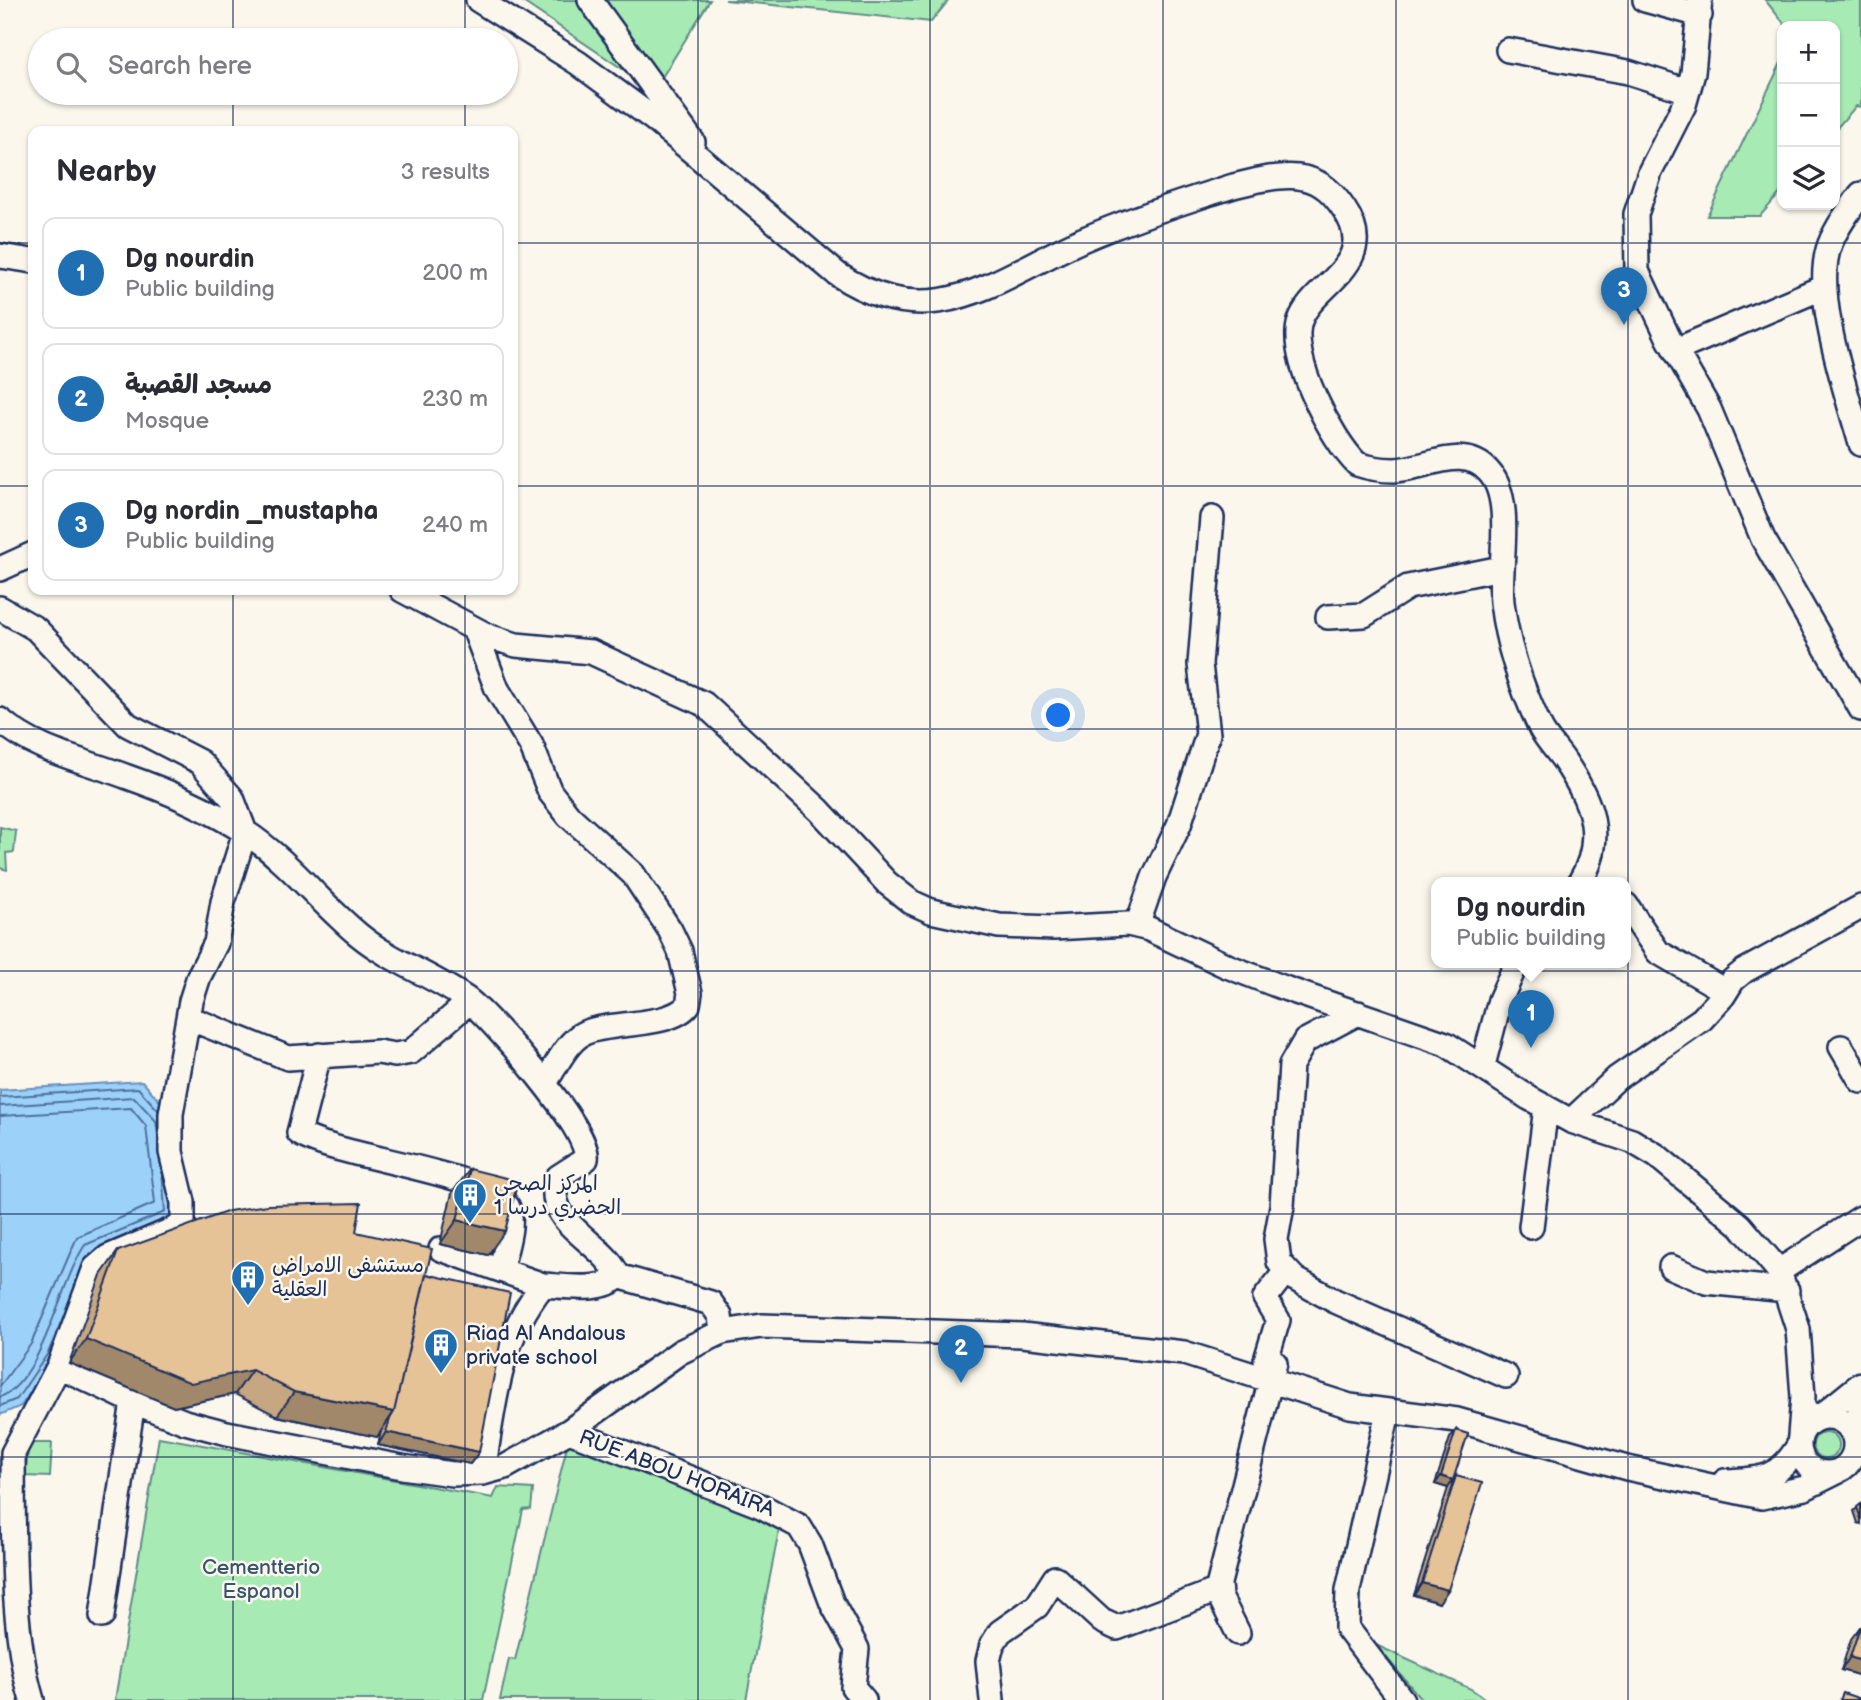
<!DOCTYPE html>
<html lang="en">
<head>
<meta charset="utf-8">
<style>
  body { margin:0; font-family:"Balsamiq Sans","Playpen Sans Arabic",sans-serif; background:#f2f2f3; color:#2b2b33 }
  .controls { position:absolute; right:21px; top:21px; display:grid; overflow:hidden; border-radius:14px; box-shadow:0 2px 5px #0004 }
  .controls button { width:63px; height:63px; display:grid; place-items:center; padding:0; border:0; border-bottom:2px solid #e1e1e2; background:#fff; color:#2b2b33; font:35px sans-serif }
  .you { position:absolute; left:1059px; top:716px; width:24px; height:24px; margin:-18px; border:5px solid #fff; border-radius:50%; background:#1a73e8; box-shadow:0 0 0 10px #1a73e833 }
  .badge { display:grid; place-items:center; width:46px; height:46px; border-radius:50%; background:#1f6fb2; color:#fff; font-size:23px; font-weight:700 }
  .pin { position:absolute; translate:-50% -58px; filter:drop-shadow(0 2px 4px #0008) }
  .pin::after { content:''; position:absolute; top:37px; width:24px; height:21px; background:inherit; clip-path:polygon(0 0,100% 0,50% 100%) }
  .popup { position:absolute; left:1431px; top:877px; width:200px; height:91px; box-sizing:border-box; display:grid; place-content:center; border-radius:14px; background:#fff; filter:drop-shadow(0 2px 5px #0005); font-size:23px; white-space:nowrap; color:#7c7c81 }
  .popup b { font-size:26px; color:#2b2b33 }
  .popup::after { content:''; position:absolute; left:50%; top:100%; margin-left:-14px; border:14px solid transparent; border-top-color:#fff }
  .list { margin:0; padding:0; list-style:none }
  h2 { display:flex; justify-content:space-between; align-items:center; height:91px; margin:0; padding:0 28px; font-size:30px }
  h2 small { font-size:23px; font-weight:400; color:#7c7c81 }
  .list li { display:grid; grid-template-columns:46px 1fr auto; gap:21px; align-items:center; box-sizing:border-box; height:112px; margin:0 14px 14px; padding:0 14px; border:2px solid #e1e1e2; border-radius:14px }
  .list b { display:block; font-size:26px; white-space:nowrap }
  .list p { margin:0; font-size:23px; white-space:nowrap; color:#7c7c81 }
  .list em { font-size:23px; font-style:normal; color:#7c7c81 }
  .icon { flex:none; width:38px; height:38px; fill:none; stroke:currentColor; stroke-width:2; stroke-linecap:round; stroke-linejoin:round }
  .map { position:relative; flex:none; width:1861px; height:1700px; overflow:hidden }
  .search { position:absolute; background:#fff; box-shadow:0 2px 5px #0004; left:28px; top:28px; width:490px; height:77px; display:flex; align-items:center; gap:18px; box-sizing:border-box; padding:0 24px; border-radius:38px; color:#7c7c81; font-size:26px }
  .panel { position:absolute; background:#fff; box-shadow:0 2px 5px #0004; left:28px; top:126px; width:490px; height:469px; border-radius:14px }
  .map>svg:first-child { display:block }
</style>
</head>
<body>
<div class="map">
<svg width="1861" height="1700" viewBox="0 0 1861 1700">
  <rect width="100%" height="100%" fill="#fbf7ec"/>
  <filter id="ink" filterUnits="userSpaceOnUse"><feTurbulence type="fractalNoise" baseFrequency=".0143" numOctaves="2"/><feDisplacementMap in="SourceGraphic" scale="14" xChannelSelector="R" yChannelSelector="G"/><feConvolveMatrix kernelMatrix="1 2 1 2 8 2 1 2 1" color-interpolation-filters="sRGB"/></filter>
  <g filter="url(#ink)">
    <path fill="#a7eab4" stroke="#618c89" stroke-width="2" d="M520,0h190l-56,90z
      M725,0h224l-18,22z
      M1765,0h96v107l-5,-1 -21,24v-104h-49z
      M1782,61v130l-22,25h-53z
      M0,827l16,4 -2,21 -8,1 1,17 -7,-2z
      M1813 1445a13 13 0 1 1 26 0a13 13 0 1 1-26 0Z
      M159,1437l334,61 5,-11 35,2 -2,20 -8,1 -40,190h-368z
      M569,1438l211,87 -34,175h-246l9,-41 6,1z
      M29,1443h23l-2,34 -25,-1z
      M1376,1645l95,44 16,11h-65z"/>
    <path fill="#9cd1fa" stroke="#6890bc" stroke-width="2" d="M142,1081l29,33 12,109 -128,133 -34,50 -21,9v-325z"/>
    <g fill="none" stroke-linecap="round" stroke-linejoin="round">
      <path stroke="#4f709c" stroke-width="2" d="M0,1097l138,-9 20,22
        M0,1106l134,-9 22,24 2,14
        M0,1116l131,-8 15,18 9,77 -78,34 -46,107 -31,42
        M0,1397c43,-16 60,-116 85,-152l80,-33 -3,-43
        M0,1406l17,-7 31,-46 15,-35"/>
      <g stroke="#1b2f5e" stroke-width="28">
        <path id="minor" d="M478,0l100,63 77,57 182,154c96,63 156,6 245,-34 42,-18 85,-33 129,-47 23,-8 70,-21 93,-15 19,4 30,16 40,31 38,55 -32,75 -44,112 -12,36 32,119 57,143 12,4 25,6 37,6 32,-1 70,-27 95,2 26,28 9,95 13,130 5,45 20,87 39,127 6,11 15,20 22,30 28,41 44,78 17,123
          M590,0l103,142
          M1645,0l55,15
          M1700,0l-7,73 -9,32 -34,67 -14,42 1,57 32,68 40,70 54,130 98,170
          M1508,50l120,22 60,19
          M1861,194c-11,15 -24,32 -31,50 -19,48 17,150 31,200
          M0,256l33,5
          M1676,350l148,-63
          M0,569l33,-15
          M402,590l86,46 28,9 75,7 113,52 115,106 68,73 24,19 20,9 68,15 54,2 75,-4 21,5 78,37 60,23 159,55 83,54 42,23 61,20 25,15 83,69 39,46 19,58 5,68 -3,39
          M0,608l36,21 92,96 72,37 32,36 13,34 -22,70 -7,41 -17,33 -8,25 -20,113v38l12,50v21l-4,4 -71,30 -13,11 -36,98
          M1328,617l36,-2 44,-28 93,-19
          M475,631l22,58 34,56 19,47 19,24 64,58 37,56 10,21 10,42 -2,12c-18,23 -78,16 -104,28 -17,8 -29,35 -39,50
          M0,720c37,32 80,39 125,56 40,14 84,33 120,56 43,28 74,70 114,103 33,27 74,40 109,65 23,18 125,132 118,159l-28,18c-18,46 46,64 60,99 -13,17 -55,10 -75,9
          M1626,905l32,47 67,39
          M1137,926l17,-49 25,-52 29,-91 -8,-70 12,-146
          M1358,1013l-53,28 -14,24 -9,141 -6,33 3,23 16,17 40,22 171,75
          M189,1018l99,40 90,-6 17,3 16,-3 58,-50
          M1841,1047l20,34
          M319,1055l-20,78c35,25 198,39 210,77 5,17 -5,42 -8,59
          M1483,1065l17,-65 17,-38
          M1571,1121l46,-43 85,-59 21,-23 10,-16 11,-9 117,-64
          M1531,1227l15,-120
          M441,1249l102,36c-45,56 -49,119 -60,188
          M1671,1267l35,15 81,8
          M1779,1271l82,-53
          M618,1276l93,27 9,13 2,16
          M1388,1412l-40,178 -1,38 55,72
          M1814,1415l5,3 42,-34
          M1799 1445a28 28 0 1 1 56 0a28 28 0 1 1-56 0Z
          M569,1431l192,75 38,20 11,18 22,59 25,46 -4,38 11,13
          M1855,1440l6,-35
          M13,1453l46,-87 80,38 46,18 42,11 175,34 50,7 31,-1 22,-6 64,-36 111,-79 42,-20 40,-6 260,9 162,18 166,53 107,14 170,48 135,29 43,-9 32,-16
          M13,1453c1,77 -3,174 19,247
          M1725,1481c37,-1 55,-3 74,-36
          M102,1616l31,-215
          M1238,1633l-18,-36 -1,-14 56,-220 -9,-3 12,-40 -13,-22 21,-27
          M992,1700l-4,-39 4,-16 8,-13 37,-26 18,-28 47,43 15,7 101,-38"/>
      </g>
      <use href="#minor" stroke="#fbf7ec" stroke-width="23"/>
    </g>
    <path fill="#c6a782" stroke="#1b2f5e" stroke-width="2" d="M470,1169l18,86 -48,-11 12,-51z
      M356,1232l70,42 53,178 -9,12 -92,-19 3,-14 -4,6 -100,-21 -42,-22 -61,13 -105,-44 32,-88 17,-24z
      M1456,1430l-3,50 3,-4 -17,127 -25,-8 34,-107 -13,-4 15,-46z
      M1861,1504v20l-3,-1 -4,-12z
      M1860,1627h1v49l-20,-6 10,-31z"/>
    <path fill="#a1886a" stroke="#1b2f5e" stroke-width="2" d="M457,1220l48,11 -17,24 -48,-11z
      M86,1339l166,31 -17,24 -61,13 -105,-44z
      M294,1392l100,20 -17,25 -100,-21z
      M386,1432l93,20 -9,12 -92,-19z
      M1441,1476l12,4 -5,8 -13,-4z
      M1422,1583l26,7 -9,13 -25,-8z
      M1850,1657l11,4v15l-20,-6z"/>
    <path fill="#e6c297" stroke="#1b2f5e" stroke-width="2" d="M470,1169l48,12 -13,50 -48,-11z
      M361,1203l-5,29 76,17 -38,163 -100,-20 -42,-22 -61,13 -105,-44 32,-88 111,-40 38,-6z
      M426,1274l84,19 -31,159 -93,-20 4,-13 4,-7z
      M1456,1430l12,4 -15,46 -12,-4z
      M1456,1476l26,7 -34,107 -26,-7z
      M1861,1504v15l-4,-12z
      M1860,1627h1v34l-11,-4z
      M1843,1693l18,6v1h-21z"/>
  </g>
  <path fill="none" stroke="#1b2f5e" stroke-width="2" stroke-opacity="0.55" d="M233,0v40M465,0v40M698,0v1700M930,0v1700M1163,0v1700M1396,0v1700M1628,0v1700M233,93v38M465,93v38M0,243h33M513,243h1348M0,486h33M513,486h1348M233,590v1110M465,590v1110M0,729h1861M0,971h1861M0,1214h1861M0,1457h1861"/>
  <defs>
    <g id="building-pin" transform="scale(1.75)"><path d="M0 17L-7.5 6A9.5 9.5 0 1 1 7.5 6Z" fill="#1f6fb2" stroke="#fbf7ec"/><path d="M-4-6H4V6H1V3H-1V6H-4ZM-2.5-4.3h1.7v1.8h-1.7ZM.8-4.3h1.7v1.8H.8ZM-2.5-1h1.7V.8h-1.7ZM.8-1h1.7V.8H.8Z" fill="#fff"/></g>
  </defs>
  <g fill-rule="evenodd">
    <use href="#building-pin" x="470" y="1195"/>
    <use href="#building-pin" x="248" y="1277"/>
    <use href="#building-pin" x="441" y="1345"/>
  </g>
  <g text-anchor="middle" stroke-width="5" stroke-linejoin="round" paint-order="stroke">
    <g font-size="21" fill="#1b2f5e" stroke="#fbf7ec" text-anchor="start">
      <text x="494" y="1190">المركز الصحي<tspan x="494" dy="24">الحضري درسا 1</tspan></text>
      <text x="272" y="1272">مستشفى الامراض<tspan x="272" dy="24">العقلية</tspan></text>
      <text x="466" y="1340">Riad Al Andalous<tspan x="466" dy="24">private school</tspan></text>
    </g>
    <g font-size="21" fill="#1b2f5e" stroke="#fbf7ec">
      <text transform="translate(677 1473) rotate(21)" y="7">RUE ABOU HORAIRA</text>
    </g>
    <g font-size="21" fill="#37546f" stroke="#fbf7ec">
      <text x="261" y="1574">Cementterio<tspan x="261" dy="24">Espanol</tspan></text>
    </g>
  </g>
</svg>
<div class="controls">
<button>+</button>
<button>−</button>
<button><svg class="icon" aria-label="layers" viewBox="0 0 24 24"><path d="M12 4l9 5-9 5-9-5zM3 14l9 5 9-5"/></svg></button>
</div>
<div class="you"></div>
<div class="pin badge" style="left:1531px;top:1048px">1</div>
<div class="popup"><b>Dg nourdin</b>Public building</div>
<div class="pin badge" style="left:961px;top:1383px">2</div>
<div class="pin badge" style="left:1624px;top:325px">3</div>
<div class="search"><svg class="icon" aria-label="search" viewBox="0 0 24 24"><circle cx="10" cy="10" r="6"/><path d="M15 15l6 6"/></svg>Search here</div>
<section class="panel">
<h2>Nearby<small>3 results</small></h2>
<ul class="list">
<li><span class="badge">1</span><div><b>Dg nourdin</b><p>Public building</p></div><em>200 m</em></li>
<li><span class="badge">2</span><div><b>مسجد القصبة</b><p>Mosque</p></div><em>230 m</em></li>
<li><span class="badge">3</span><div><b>Dg nordin _mustapha</b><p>Public building</p></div><em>240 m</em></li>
</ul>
</section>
</div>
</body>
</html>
